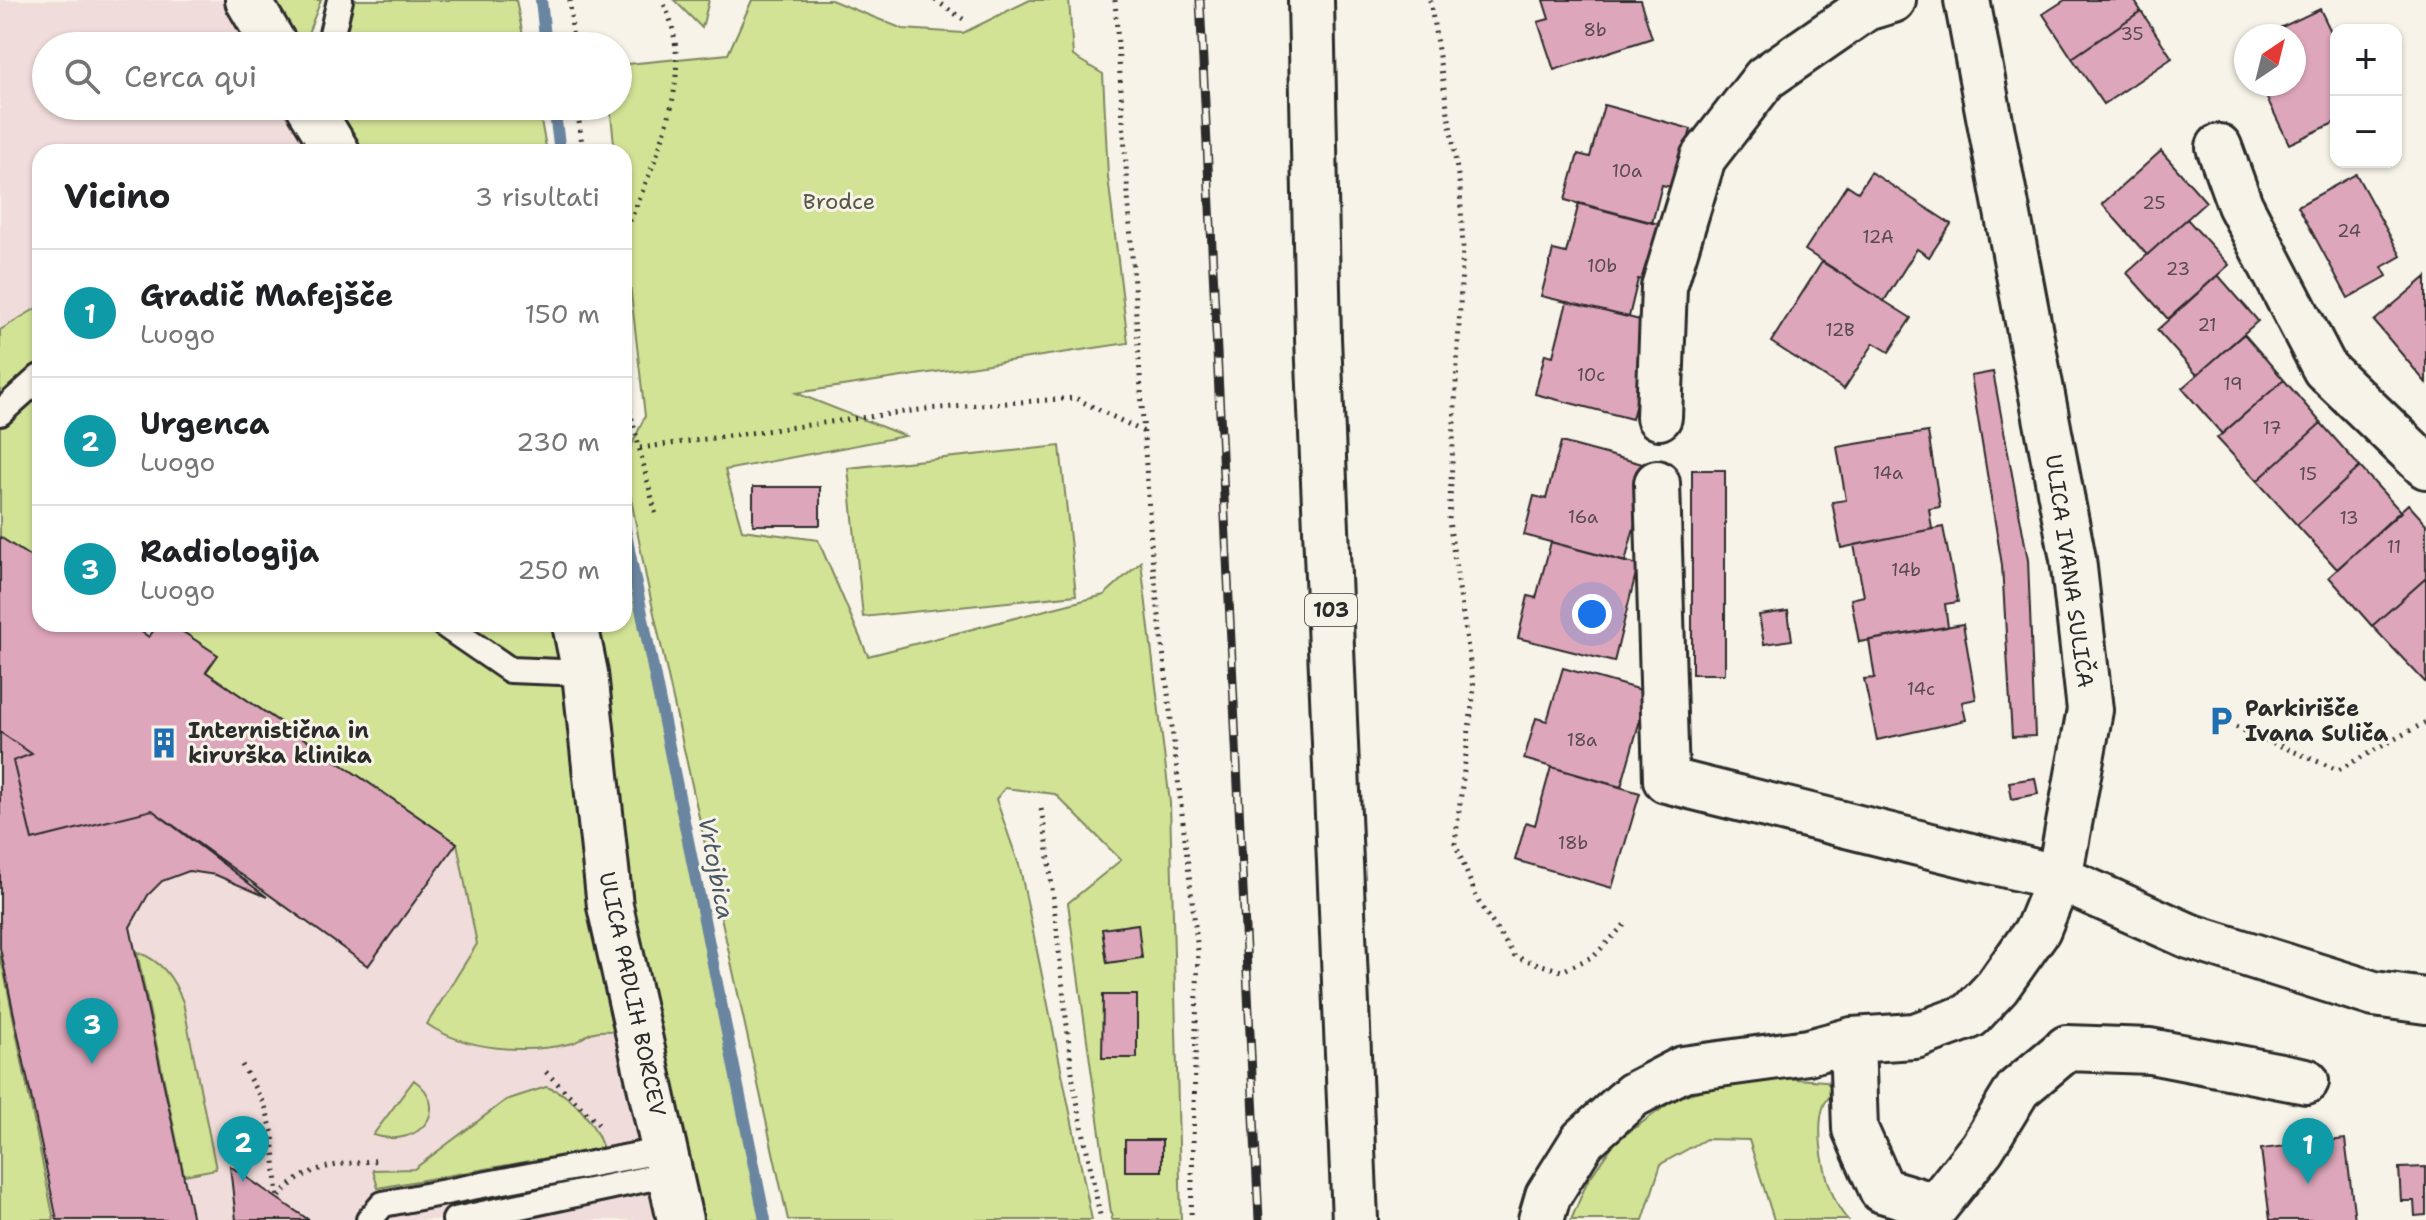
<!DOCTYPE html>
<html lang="it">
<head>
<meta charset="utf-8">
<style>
  body { margin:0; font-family:"Shantell Sans",sans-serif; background:#f2f2f2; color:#202124 }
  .controls { position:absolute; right:24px; top:24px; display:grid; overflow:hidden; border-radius:16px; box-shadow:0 2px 6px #0004 }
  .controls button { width:72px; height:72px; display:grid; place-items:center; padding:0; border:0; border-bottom:2px solid #e0e0e0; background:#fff; color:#202124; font:40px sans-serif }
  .compass { position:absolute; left:2234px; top:24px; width:72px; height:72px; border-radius:50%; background:#fff; box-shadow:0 2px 6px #0004; rotate:35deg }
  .you { position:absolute; left:1592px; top:614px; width:28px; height:28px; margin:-20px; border:6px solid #fff; border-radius:50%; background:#1a73e8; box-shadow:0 0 0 12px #1a73e833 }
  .badge { display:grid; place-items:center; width:52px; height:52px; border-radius:50%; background:#1f6fb2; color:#fff; font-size:26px; font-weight:700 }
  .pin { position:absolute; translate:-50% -66px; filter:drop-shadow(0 2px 4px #0008) }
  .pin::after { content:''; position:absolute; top:42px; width:28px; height:24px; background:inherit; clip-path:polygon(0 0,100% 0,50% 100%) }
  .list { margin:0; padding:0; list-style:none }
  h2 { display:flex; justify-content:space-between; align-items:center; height:104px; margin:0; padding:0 32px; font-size:34px }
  h2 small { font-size:26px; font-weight:400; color:#757577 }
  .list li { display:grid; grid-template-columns:52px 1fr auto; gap:24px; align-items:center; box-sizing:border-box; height:128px; padding:0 32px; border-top:2px solid #e0e0e0 }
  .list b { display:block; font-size:30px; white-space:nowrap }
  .list p { margin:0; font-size:26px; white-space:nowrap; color:#757577 }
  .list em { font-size:26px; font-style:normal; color:#757577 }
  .icon { flex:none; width:44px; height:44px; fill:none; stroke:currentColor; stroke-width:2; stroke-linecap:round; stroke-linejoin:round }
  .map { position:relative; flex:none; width:2426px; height:1220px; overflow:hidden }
  .search { position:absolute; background:#fff; box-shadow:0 2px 6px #0004; left:32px; top:32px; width:600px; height:88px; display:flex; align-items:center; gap:20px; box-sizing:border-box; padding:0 28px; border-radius:44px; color:#757577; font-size:30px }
  .panel { position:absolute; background:#fff; box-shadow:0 2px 6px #0004; left:32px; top:144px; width:600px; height:488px; border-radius:24px }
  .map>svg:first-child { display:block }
</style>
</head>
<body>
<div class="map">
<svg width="2426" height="1220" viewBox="0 0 2426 1220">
  <rect width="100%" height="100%" fill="#f7f3e8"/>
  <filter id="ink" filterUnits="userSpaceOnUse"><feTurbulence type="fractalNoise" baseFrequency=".0125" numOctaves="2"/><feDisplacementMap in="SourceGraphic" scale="16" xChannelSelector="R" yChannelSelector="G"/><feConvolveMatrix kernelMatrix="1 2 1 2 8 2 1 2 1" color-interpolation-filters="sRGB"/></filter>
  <g filter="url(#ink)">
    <path fill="#f0dcda" d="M0,0h247l27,46h-228v60h263l42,46h-311v472h580l109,596h-729z"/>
    <path fill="#d2e396" stroke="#7e8760" stroke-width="2" d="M266,0h55l-18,46h-12z
      M348,0h168l9,46h-184z
      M674,0h35l-7,28z
      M752,0h79l72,29 60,4 67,-33h39l4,56 30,18 5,103 20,166 -332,50 109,43 -180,34 17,60 76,10 50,116 236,-61 37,-33 29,241 11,417h-69l-44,-317 53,-43 -66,-66 -50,-6 -9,11 24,69 72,352h-304l-142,-643 -22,-115 21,-46 -21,-184v-80h-9l-5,-46h8v-41l110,-11z
      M334,106h204l9,46h-247l27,-16z
      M40,306v257l-40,-26v-207z
      M1060,446l16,149 -213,22 -15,-149z
      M624,535l141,685h-87l-45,-186c-14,-2 -32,-6 -44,0 -6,3 -10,7 -16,9 -46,11 -107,8 -146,-19l50,-80 -20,-101 -251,-171 11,-17 -46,-31h453z
      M0,952l54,268h-54z
      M137,952c25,9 36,25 46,50l33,167 -32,6z
      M1752,1076l73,5 10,9c-3,4 -9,10 -11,15 -11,28 3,94 24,115h-74l-25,-80 -43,-1 -45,25 -18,56h-72l16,-38 28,-40 63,-45z
      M414,1080c38,27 7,70 -41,55z
      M546,1087c28,7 48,36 57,61l-225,40 -5,-18 41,-1 92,-69z"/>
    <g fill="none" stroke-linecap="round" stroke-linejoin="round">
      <path stroke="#6a85a0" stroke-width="12" d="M541,0l5,46
        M554,106l6,46
        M624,525l141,695"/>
    </g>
    <path fill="#dea6ba" stroke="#2b2b2b" stroke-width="2" d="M1543,0h97l12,38 -98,32 -16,-48 11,-3z
      M2065,0h69l7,11 -69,47 -29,-44z
      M2320,9l16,33v80l-47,22 -25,-52 16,-8h14v-48l-29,-1z
      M2141,11l31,47 -68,46 -32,-46z
      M1604,105l87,24 -16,59 -13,-3 -10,38 -87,-23 13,-46 12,3z
      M2161,151l45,51 -59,53 -45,-51z
      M1871,172l80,52 -22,33 -12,-8 -33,52 -79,-51 42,-65 11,7z
      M2356,174l45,82 -19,11 5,9 -39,22 -50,-92z
      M1579,203l87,23 -14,56 -14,-3 -9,38 -88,-21 12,-46 13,3z
      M2187,219l42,46 -61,54 -41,-46z
      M1822,262l89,56 -22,34 -15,-9 -30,46 -73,-47z
      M2218,275l40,46 -61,54 -40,-45z
      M2426,277v106l-52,-62z
      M1567,302l89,22 -24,95 -97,-25 10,-40 8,2z
      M2244,334l40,46 -62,54 -40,-46z
      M1993,372l35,188 7,176 -23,1 -10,-172 -31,-189z
      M2284,380l37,43 -64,58 -40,-43z
      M2321,423l39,44 -63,58 -40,-44z
      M1928,432l12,75 -11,2 3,20 -91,19 -9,-46 14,-2 -9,-53z
      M1561,442l89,24 -25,96 -101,-27 10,-39 12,3z
      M2360,467l41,45 -64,57 -40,-44z
      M1692,470h33v204h-33z
      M753,487h67v38h-67z
      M2408,504l18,20v54l-54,48 -43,-49z
      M1943,527l15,75 -13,2 3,23 -89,15 -8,-43 13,-3 -10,-51z
      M0,537l40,26v61h90l19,13 9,-13h13l47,31 -12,17 251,171 -89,123 -216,-156 -120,30 -19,-79 19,-7 -32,-22z
      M1551,542l87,23 -24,97 -96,-24 10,-42 8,2z
      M2426,578v105l-54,-57z
      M1788,611l4,29 -28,4 -5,-29z
      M1963,624l13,75 -14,3 4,18 -89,20 -13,-61 11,-1 -6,-38z
      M1563,668l85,24 -27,95 -97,-28 12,-41 11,3z
      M0,732l32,22 -19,7 19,79 120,-30 115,87 -51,-22 -27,-4 -27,10 -14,14 -18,32 63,293h-136l-57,-272z
      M1551,767l89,26 -28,95 -97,-28 11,-38 9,3z
      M2035,778l3,16 -26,5 -3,-17z
      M1138,924l4,34 -35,5 -5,-34z
      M1103,995h34v63h-35z
      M2345,1139l10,81h-85l-9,-71z
      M1125,1140h37v31h-37z
      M230,1166l48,33 31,21h-73z
      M2426,1167v48l-11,1 -1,-15h-13l-2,-33z"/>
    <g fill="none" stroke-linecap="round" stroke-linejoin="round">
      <g stroke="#2b2b2b" stroke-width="30">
        <path id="lane" d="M329,46l11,-46
          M0,413l40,-36
          M443,624l67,46 75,3
          M369,1220l14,-16 282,-54
          M455,1220l214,-46"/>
      </g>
      <g stroke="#2b2b2b" stroke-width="50">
        <path id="street" d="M248,0l27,46
          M309,106l28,46
          M2219,147l21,58 85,164 101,97
          M1659,417l5,-130 39,-129 62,-80 101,-70 27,-8
          M1657,483l9,297 393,98 130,58 185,58 52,7
          M575,624l10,49 25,233 70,314
          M1852,1040l3,89 27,61 54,16 46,-58 36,-59 49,-41 83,3 156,30
          M1541,1220l7,-24 35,-56 50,-45 50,-26 125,-17 44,-12 63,-4 55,-20 27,-29 41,-58 21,-51 31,-168 -17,-151 -106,-559"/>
      </g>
      <g stroke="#2b2b2b" stroke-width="50">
        <path id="primary" d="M1311,0l7,338 37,882"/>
      </g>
      <path stroke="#2b2b2b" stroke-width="5" stroke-dasharray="2 6" stroke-linecap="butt" d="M570,0l3,46
        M935,0l28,19
        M1115,0l37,556 46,395 -7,269
        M1430,0l30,188 3,60 -14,273 25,168 -19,154 23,58 37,56 47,14 32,-15 33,-34
        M577,106l6,46
        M624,236c28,-72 77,-160 38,-236
        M624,387l32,128
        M640,448l286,-39 149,-11 69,34
        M2221,721l117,49 88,-48
        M1041,809l6,33 26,239 28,139
        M242,1065l23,41 8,28 5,65c26,-36 62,-34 103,-39
        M546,1072l56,56"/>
      <use href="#lane" stroke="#f7f3e8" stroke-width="24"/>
      <use href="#street" stroke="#f7f3e8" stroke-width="44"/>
      <use href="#primary" stroke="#f7f3e8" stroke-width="44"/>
      <g stroke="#2b2b2b" stroke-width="9">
        <path id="rail" d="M1200,0l59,1220"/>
      </g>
      <use href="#rail" stroke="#f7f3e8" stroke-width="6" stroke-dasharray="18" stroke-linecap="butt"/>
    </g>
  </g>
  <defs>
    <g id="parking-bare" transform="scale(2.4)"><path d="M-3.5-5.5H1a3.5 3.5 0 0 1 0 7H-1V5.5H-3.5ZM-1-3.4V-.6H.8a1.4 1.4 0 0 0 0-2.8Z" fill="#1f6fb2" stroke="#f7f3e8" stroke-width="2.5" paint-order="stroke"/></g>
    <g id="building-bare" transform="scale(2.4)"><path d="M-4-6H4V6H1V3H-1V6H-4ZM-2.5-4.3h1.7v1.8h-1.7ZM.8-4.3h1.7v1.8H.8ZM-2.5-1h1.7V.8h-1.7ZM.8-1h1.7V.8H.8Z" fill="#1f6fb2" stroke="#f7f3e8" stroke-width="2.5" paint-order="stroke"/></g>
  </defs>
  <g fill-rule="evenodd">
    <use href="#parking-bare" x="2221" y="721"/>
    <use href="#building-bare" x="164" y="743"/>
  </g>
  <g text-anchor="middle" stroke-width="6" stroke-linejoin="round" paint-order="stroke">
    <g font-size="18" fill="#584a4f">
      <text x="1595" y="36">8b</text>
      <text x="2132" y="40">35</text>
      <text x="1627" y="177">10a</text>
      <text x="2154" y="209">25</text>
      <text x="2349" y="237">24</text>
      <text x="1878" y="243">12A</text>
      <text x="1602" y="272">10b</text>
      <text x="2178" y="275">23</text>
      <text x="2207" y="331">21</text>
      <text x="1840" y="336">12B</text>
      <text x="1591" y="381">10c</text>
      <text x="2233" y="390">19</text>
      <text x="2272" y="434">17</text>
      <text x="1888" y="479">14a</text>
      <text x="2308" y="480">15</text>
      <text x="1583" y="523">16a</text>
      <text x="2349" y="524">13</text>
      <text x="2394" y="553">11</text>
      <text x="1906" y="576">14b</text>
      <text x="1921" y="695">14c</text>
      <text x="1582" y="746">18a</text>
      <text x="1573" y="849">18b</text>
    </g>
    <rect fill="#f7f3e8" stroke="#686764" stroke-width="2" x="1305" y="594" width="52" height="32" rx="6"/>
    <g font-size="20" font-weight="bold" fill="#2b2b2b">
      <text x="1331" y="617">103</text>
    </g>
    <g font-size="22" fill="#555946" stroke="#f7f3e8">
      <text x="839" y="209">Brodce</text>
    </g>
    <g font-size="22" fill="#2b2b2b" stroke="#f7f3e8">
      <text transform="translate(2070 571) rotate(82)" y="8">ULICA IVANA SULIČA</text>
      <text transform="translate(633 994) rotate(78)" y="8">ULICA PADLIH BORCEV</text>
    </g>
    <g font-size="22" font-weight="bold" fill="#2b2b2b" stroke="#f7f3e8" text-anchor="start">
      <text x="2245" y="716">Parkirišče<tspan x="2245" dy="25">Ivana Suliča</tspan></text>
      <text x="188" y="738">Internistična in<tspan x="188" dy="25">kirurška klinika</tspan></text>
    </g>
    <g font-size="24" font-style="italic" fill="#4a5866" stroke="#f7f3e8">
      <text transform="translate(716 868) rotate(79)" y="8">Vrtojbica</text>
    </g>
  </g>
</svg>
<div class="controls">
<button>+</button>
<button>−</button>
</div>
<svg class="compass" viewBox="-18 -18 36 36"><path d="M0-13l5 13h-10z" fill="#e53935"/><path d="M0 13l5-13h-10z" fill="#757577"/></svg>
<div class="you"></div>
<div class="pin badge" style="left:2308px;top:1184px;background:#0f9aa8">1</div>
<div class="pin badge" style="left:243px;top:1182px;background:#0f9aa8">2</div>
<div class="pin badge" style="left:92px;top:1064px;background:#0f9aa8">3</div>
<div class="search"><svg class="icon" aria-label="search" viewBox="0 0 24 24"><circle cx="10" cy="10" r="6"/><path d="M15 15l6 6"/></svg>Cerca qui</div>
<section class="panel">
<h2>Vicino<small>3 risultati</small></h2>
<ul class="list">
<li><span class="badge" style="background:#0f9aa8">1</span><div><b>Gradič Mafejšče</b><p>Luogo</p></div><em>150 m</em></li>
<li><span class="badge" style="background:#0f9aa8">2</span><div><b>Urgenca</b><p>Luogo</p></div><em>230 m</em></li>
<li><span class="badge" style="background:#0f9aa8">3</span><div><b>Radiologija</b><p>Luogo</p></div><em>250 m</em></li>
</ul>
</section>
</div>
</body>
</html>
